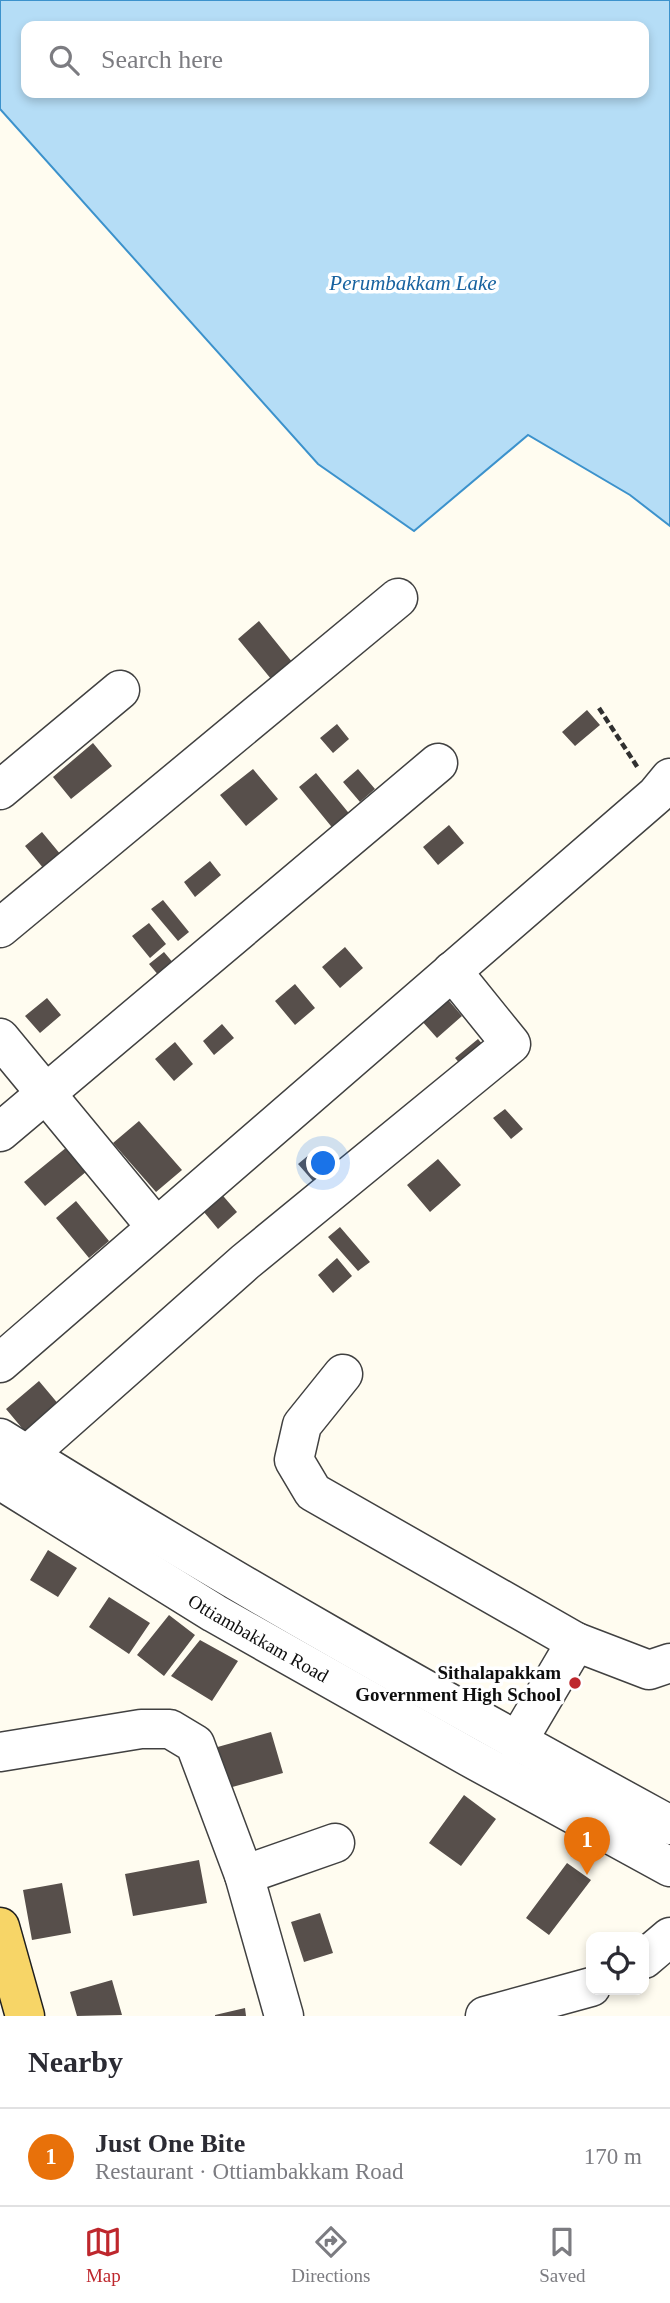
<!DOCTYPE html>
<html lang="en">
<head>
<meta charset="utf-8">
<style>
  body { margin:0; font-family:Georgia,serif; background:#f2f2f3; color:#2b2b33 }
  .controls { position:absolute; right:21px; bottom:21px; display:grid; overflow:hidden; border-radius:14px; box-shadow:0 4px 10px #0003 }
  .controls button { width:63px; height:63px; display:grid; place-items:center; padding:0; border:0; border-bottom:2px solid #e1e1e2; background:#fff; color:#2b2b33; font:35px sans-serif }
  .you { position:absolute; left:324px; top:1164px; width:24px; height:24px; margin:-18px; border:5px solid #fff; border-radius:50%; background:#1a73e8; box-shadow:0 0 0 10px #1a73e833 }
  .badge { display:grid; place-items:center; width:46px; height:46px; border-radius:50%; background:#be272d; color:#fff; font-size:23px; font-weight:700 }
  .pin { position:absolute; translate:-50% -58px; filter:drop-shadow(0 2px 4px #0008) }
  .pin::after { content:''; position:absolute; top:37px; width:24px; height:21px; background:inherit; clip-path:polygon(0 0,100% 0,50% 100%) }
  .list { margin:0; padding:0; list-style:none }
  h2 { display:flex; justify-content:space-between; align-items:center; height:91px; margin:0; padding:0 28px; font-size:30px }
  h2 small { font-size:23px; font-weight:400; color:#7c7c81 }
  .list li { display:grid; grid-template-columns:46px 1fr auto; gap:21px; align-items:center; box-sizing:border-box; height:98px; padding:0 28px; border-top:2px solid #e1e1e2 }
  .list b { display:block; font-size:26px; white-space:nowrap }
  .list p { margin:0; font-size:23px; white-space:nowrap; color:#7c7c81 }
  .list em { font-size:23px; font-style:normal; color:#7c7c81 }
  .icon { flex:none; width:38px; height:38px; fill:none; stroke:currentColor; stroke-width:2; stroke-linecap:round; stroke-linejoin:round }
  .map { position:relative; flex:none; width:670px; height:2016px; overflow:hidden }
  .search { position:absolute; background:#fff; box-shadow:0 4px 10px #0003; left:21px; right:21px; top:21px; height:77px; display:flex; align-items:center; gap:18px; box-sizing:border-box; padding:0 24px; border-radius:14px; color:#7c7c81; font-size:26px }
  .sheet { height:189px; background:#fff }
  nav { display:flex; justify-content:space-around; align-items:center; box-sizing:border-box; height:98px; border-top:2px solid #e1e1e2; background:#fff; font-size:19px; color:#7c7c81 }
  nav a { display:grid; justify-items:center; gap:4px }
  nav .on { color:#be272d }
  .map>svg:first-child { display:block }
</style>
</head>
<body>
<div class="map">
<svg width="670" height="2016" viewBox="0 0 670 2016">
  <rect width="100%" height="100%" fill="#fffcf0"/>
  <path fill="#b5ddf6" stroke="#3c92cc" stroke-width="2" fill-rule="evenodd" d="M0,0h670v526l-40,-31 -102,-60 -114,96 -96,-67 -318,-355zM26,26h618v67h-618z"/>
  <path fill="#574f4b" d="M259,621l38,47 -21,17 -38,-46z
    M587,710l13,15 -25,21 -13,-14z
    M337,724l12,15 -16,14 -13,-15z
    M93,743l19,23 -41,33 -18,-22z
    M253,769l25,30 -32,27 -26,-31z
    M358,769l17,20 -15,13 -17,-20z
    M316,773l36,44 -17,14 -36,-44z
    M449,825l15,18 -26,22 -15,-18z
    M42,832l19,23 -17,14 -19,-23z
    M210,861l11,14 -26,22 -11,-15z
    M163,900l26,32 -11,9 -27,-32z
    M149,923l17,21 -16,14 -18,-22z
    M345,947l18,21 -23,20 -18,-21z
    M164,952l16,19 -15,12 -16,-19z
    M295,984l20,24 -20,17 -20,-24z
    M439,989l23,27 -25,22 -24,-27z
    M47,998l14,17 -21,18 -15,-17z
    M222,1024l12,14 -20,17 -11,-14z
    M478,1039l13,15 -22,20 -14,-16z
    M175,1042l18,22 -19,17 -19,-22z
    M505,1109l18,20 -12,10 -18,-21z
    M139,1121l43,49 -26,22 -43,-49z
    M67,1147l20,24 -42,35 -21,-24z
    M316,1149l22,25 -18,15 -22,-25z
    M438,1159l23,26 -31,27 -23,-27z
    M218,1190l19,22 -19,17 -19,-23z
    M76,1201l33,40 -20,17 -33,-40z
    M340,1227l30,35 -12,9 -30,-34z
    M337,1258l15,18 -19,17 -15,-18z
    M39,1381l21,25 -33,28 -21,-25z
    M48,1550l29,18 -19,29 -28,-17z
    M109,1597l41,26 -21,31 -40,-27z
    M169,1615l26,20 -31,41 -27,-21z
    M200,1640l38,21 -26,40 -41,-25z
    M271,1732l12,41 -58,16 -11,-41z
    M464,1795l32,24 -35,47 -32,-23z
    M199,1860l8,43 -74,13 -8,-42z
    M567,1863l24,17 -42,55 -23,-17z
    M62,1883l9,50 -39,7 -9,-50z
    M320,1913l13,40 -29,9 -13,-40z
    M112,1980l10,35 -45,1 -7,-24z
    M245,2008l1,8h-31v-1z"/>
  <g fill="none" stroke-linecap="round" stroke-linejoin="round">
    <g stroke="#414141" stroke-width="41">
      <g id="minor">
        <path d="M0,790l120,-100"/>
        <path d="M0,928l398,-330"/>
        <path d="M0,1038l156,189"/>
        <path d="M0,1132l438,-369"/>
        <path d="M0,1363l656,-568 14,-17"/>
        <path d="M343,1374l-41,51 -8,35 19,32 263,150"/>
        <path d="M0,1438c219,137 443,263 670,387"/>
        <path d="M8,1472l237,-210 266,-218 -59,-73"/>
        <path id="s1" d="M0,1480l214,133 255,144 201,110"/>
        <path d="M517,1742l59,-100 73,28 21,-7"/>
        <path d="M0,1752l141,-23h29l25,15 49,131 40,141"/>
        <path d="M244,1875l91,-32"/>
        <path d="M644,1959l26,-22"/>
        <path d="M485,2016l106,-29"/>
      </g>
    </g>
    <g stroke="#1f1f1f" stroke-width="41">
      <path id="major" d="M0,1927l25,89"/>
    </g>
    <path stroke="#303030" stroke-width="4.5" stroke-dasharray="7 3.5" stroke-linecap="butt" d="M599,708l39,60"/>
    <use href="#minor" stroke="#fff" stroke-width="38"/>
    <use href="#major" stroke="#f7d567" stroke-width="38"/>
  </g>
  <circle fill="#be272d" stroke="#fff" stroke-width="2.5" cx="575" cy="1683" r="7"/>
  <g text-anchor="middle" stroke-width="7" stroke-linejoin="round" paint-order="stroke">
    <g font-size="19" fill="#0e0e0e" stroke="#fff">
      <text dy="7" stroke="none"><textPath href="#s1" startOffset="303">Ottiambakkam Road</textPath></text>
    </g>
    <g font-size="19" font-weight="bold" fill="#0e0e0e" stroke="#fff" text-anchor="end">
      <text x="561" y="1679">Sithalapakkam<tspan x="561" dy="22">Government High School</tspan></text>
    </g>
    <g font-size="21" font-style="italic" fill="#1863a0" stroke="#fff">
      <text x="413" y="290">Perumbakkam Lake</text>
    </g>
  </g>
</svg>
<div class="controls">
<button><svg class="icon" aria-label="locate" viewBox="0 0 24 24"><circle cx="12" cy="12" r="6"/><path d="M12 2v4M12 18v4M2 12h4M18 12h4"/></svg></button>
</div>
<div class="you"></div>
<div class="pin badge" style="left:587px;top:1875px;background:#e8710a">1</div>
<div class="search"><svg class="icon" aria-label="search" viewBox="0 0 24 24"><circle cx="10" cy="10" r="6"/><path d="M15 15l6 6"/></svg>Search here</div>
</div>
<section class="sheet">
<h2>Nearby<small></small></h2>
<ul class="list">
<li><span class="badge" style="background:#e8710a">1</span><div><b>Just One Bite</b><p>Restaurant · Ottiambakkam Road</p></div><em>170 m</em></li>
</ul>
</section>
<nav>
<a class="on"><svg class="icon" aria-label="map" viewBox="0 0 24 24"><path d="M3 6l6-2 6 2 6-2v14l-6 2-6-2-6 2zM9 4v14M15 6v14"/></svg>Map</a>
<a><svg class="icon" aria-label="directions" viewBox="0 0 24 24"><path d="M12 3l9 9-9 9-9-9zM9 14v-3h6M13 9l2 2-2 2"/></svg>Directions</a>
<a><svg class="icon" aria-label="saved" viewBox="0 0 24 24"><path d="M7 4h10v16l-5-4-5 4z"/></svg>Saved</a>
</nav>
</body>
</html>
